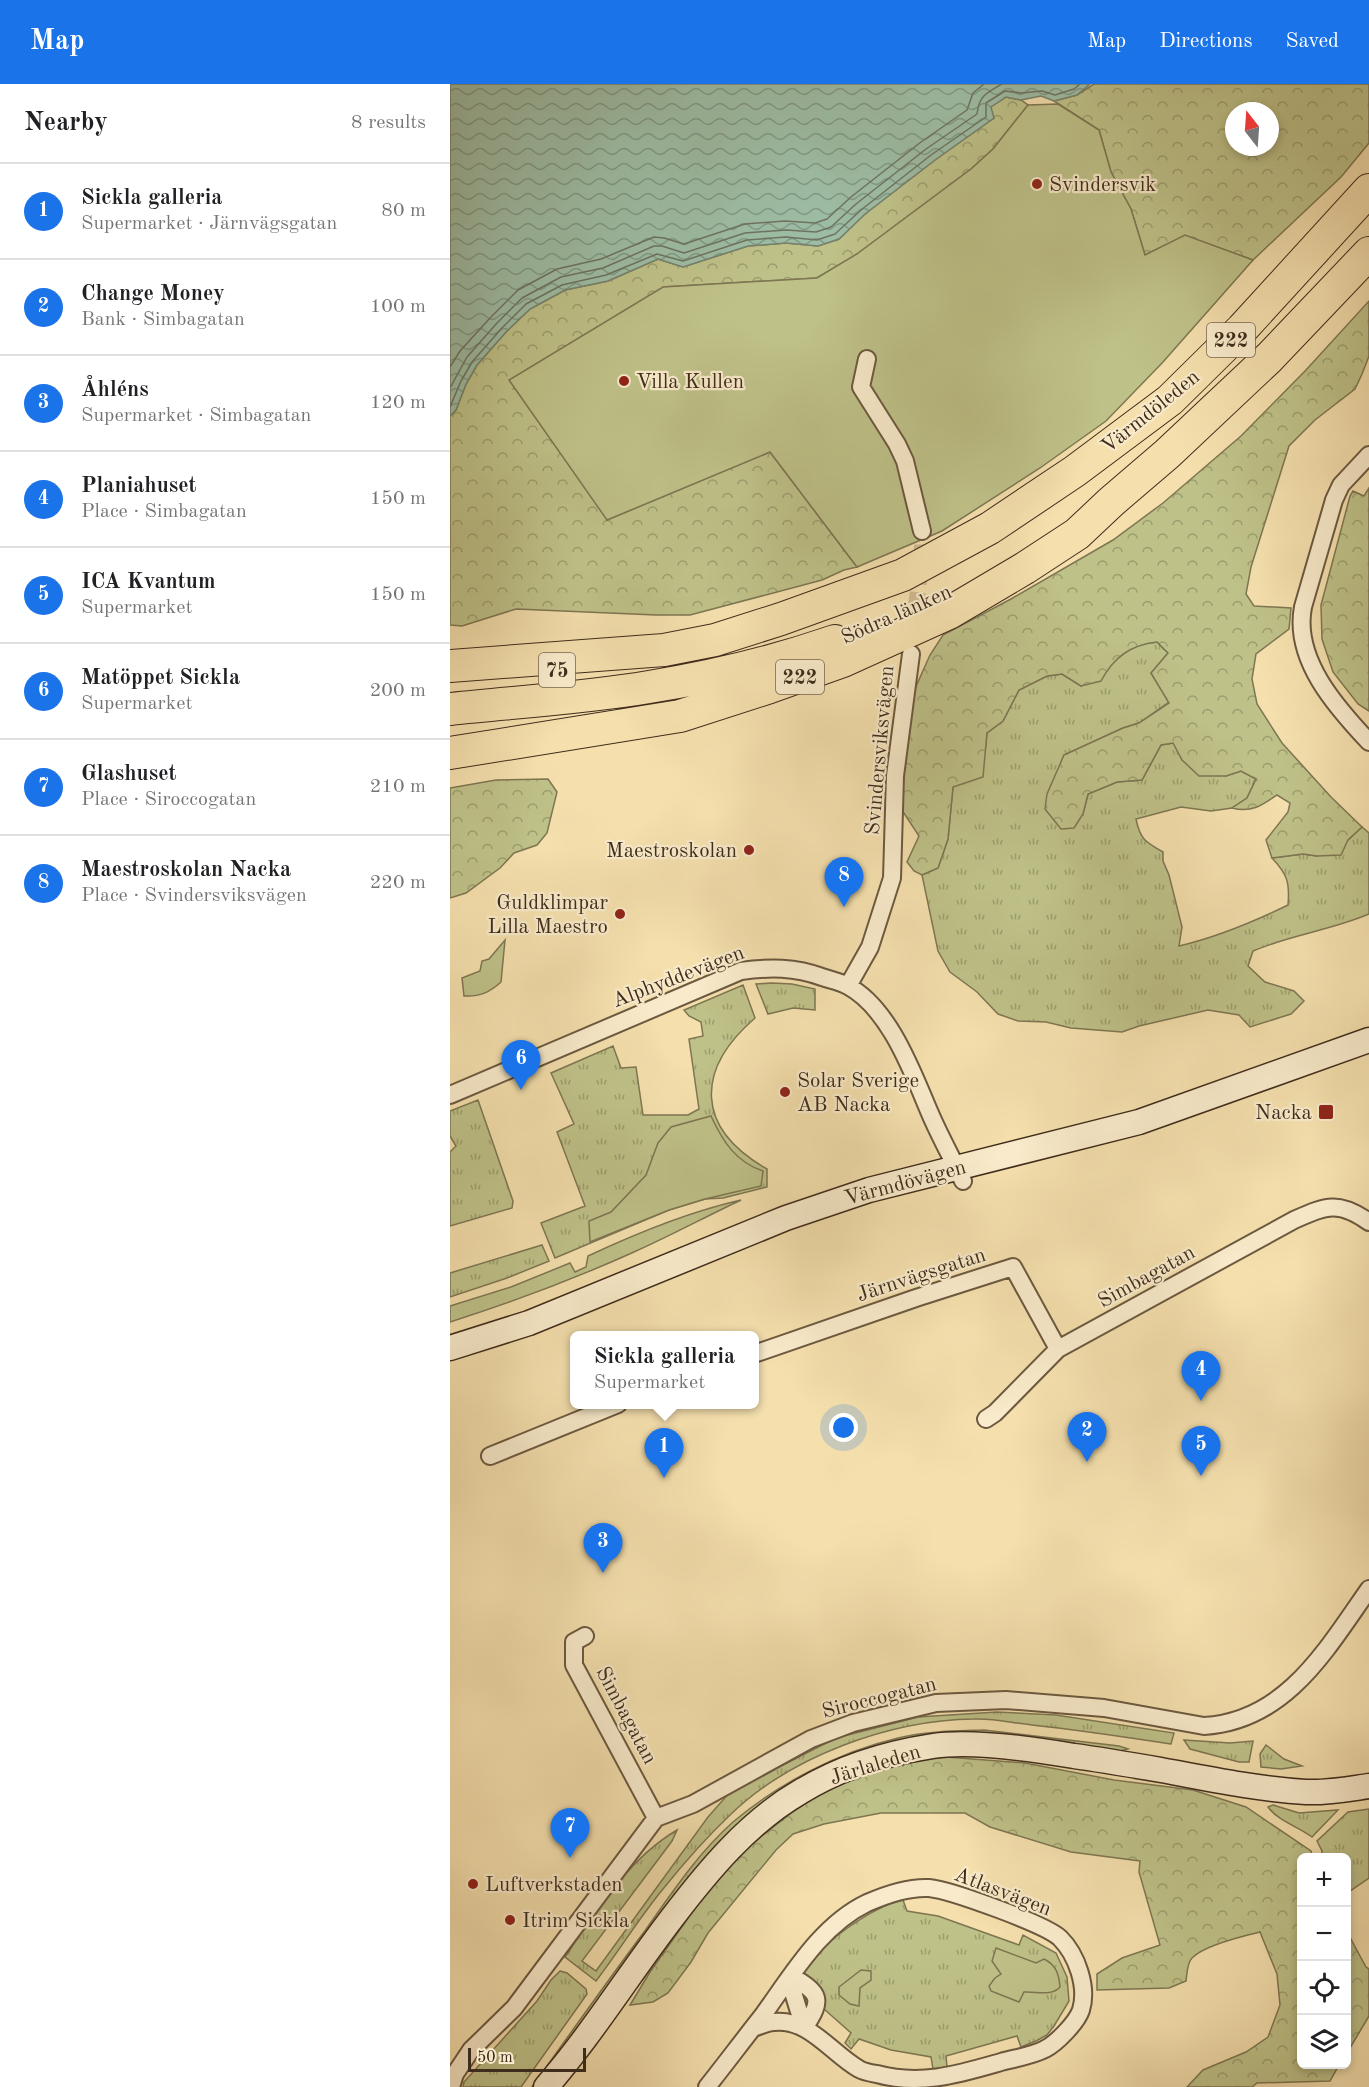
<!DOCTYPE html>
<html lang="en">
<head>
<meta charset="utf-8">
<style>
  body { margin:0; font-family:"Old Standard TT",serif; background:#f2f2f2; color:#202124 }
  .controls { position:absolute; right:18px; bottom:18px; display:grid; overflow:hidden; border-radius:9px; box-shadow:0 3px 9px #0003 }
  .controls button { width:54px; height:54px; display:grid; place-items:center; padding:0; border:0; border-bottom:2px solid #e0e0e0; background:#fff; color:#202124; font:30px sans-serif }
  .compass { position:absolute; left:775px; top:18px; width:54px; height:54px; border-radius:50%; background:#fff; box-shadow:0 3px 9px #0003; rotate:343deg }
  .scale { position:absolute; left:18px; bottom:15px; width:118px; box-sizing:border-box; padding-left:6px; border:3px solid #3f2c1c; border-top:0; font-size:16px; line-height:21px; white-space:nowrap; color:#3f2c1c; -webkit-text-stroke:4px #f8eaca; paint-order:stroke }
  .you { position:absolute; left:394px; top:1344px; width:21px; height:21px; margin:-15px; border:4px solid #fff; border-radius:50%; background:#1a73e8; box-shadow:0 0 0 9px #1a73e833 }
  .badge { display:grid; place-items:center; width:39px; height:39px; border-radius:50%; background:#1a73e8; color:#fff; font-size:20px; font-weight:700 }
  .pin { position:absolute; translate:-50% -50px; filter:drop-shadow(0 2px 3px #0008) }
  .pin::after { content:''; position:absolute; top:32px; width:21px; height:18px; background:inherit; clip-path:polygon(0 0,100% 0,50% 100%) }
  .popup { position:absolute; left:120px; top:1247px; width:189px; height:78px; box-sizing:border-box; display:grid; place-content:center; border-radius:9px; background:#fff; filter:drop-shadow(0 2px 4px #0005); font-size:20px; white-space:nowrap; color:#757577 }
  .popup b { font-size:22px; color:#202124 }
  .popup::after { content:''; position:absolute; left:50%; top:100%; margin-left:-12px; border:12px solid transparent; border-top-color:#fff }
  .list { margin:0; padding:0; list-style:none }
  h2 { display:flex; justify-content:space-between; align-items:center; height:78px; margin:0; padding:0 24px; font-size:26px }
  h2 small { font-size:20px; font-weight:400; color:#757577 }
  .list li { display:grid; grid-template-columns:39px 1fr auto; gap:18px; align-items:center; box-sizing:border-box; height:96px; padding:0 24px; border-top:2px solid #e0e0e0 }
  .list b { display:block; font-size:22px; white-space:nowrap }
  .list p { margin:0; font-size:20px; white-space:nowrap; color:#757577 }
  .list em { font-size:20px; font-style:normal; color:#757577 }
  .icon { flex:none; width:33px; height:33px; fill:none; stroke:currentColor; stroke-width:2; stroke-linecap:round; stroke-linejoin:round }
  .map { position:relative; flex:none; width:919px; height:2003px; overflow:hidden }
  header { display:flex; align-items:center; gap:36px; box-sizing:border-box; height:84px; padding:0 30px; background:#1a73e8; color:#fff }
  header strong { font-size:28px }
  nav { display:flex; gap:33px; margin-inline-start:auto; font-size:21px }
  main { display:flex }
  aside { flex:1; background:#fff }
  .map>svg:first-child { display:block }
</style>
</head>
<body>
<header>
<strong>Map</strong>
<nav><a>Map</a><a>Directions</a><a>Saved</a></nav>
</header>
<main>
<aside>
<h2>Nearby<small>8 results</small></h2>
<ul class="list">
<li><span class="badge">1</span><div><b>Sickla galleria</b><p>Supermarket · Järnvägsgatan</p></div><em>80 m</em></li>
<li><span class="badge">2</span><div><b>Change Money</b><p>Bank · Simbagatan</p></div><em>100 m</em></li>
<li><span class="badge">3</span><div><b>Åhléns</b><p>Supermarket · Simbagatan</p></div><em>120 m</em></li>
<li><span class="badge">4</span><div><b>Planiahuset</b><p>Place · Simbagatan</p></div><em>150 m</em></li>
<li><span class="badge">5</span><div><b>ICA Kvantum</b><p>Supermarket</p></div><em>150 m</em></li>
<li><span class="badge">6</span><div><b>Matöppet Sickla</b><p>Supermarket</p></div><em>200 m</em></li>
<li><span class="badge">7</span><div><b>Glashuset</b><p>Place · Siroccogatan</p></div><em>210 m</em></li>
<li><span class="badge">8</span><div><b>Maestroskolan Nacka</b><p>Place · Svindersviksvägen</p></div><em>220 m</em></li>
</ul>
</aside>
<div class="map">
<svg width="919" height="2003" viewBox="0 0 919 2003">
  <defs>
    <pattern id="grass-tufts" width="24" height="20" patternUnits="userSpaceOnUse" patternTransform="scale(1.5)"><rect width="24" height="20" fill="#bec188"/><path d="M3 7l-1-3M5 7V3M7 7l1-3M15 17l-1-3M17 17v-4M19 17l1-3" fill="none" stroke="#9c9d6e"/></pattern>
    <pattern id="forest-crowns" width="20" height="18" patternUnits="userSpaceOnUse" patternTransform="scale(1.5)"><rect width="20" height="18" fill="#bec188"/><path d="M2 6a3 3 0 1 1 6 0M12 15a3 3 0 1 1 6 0" fill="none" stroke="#9c9d6e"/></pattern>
    <pattern id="water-waves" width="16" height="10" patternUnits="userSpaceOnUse" patternTransform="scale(1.5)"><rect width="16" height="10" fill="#9dbda5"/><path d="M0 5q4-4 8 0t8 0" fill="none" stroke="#819a86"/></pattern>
  </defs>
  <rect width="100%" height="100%" fill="#f4dfad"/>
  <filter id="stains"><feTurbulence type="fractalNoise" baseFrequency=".00333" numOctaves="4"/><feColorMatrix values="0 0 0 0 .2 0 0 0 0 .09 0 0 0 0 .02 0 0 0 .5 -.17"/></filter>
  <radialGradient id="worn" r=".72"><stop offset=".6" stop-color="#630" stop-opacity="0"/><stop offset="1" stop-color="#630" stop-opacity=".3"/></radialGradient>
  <path fill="url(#grass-tufts)" stroke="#7e7652" stroke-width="1.5" d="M707,558l11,11 -17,20 18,29 -30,21 -16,5 -59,27 -6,16 25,43 5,-20 29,-12 25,-2 19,-35 13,-2 8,17 44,16 15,-5 15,8 -9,19 -15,10 -21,3 -30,-4 -45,12c4,20 9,23 27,33v9l6,14 13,52 -3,19c38,-9 74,-24 109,-41 2,-23 -1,-31 -16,-47l31,-4 14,2 31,-16 14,-13 7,6v81c-37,16 -79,21 -116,37l-5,15 17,16 29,9 10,10 -13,13 -41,13 -11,-12 -31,-5 -69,16 -17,6 -51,-4 -25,-6 -28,-1 -20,-7 -21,-22 -27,-20 -12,-21 -16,-76 16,-7 10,-29 5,-52 32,-36 2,-18 16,-12 16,-31 28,-14 15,-2 19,12 48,-36 13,-6z
    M322,899l20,1 23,5v21l-22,-2 -25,6 -12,-30z
    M293,901l12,33c-60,52 -60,110 12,151v18l-44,11 -18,1 -36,11 -114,48 -14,-35 44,-17 -28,-74 17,-8 -23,-51 62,-27 8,22 15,-1 7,48h45l11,-6 -10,-70 14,-3 -2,-14 -12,-6 -5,-6z
    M28,1016l35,101 -1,7 -62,18v-74l6,-6 -6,-10v-25z
    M92,1161l7,16 -42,17 -57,19v-24z
    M547,1628l59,3 118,18 -3,11c-46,-7 -92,-14 -139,-19 -19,-2 -39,-7 -58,-6 -84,1 -183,37 -244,96 -24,23 -47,49 -67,74 -24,29 -44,62 -67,92l-31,-24c32,-47 63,-98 112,-127l-5,11 -90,120 14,10 112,-154 22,-25 106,-54 82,-21z
    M534,1646l135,16 9,3 -12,3 -123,-16 -224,67 -230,284h-7c37,-52 74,-104 112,-155 27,-38 54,-79 89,-110 46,-39 106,-70 165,-84 28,-7 58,-7 86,-8z
    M734,1656l46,3 23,-2 -4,21h-10l-49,-13z
    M816,1661l18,14 18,7 -21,3 -20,-2 -1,-13z
    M823,1721l26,8 39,-3 -26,27c-13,-10 -34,-16 -44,-30z
    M919,1725v69l-22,15 -1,-35 -24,-1v-6l-5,-10 31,-29z
    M453,1816l4,11 31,5 81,29 4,-10 33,18 11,24 2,24 -15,25 -7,9 -11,6 -15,6 -4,-11 -71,20 1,11 -14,2 -2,-12 -40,-7 -32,-11 -8,10 -6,-6 6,-10 -27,-24 -2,-20 -18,-16c14,-29 68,-66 99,-73z
    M110,1887l7,2 19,16 1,5 -66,93h-58l1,-5 73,-81 14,-21z"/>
  <path fill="url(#forest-crowns)" stroke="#7e7652" stroke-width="1.5" fill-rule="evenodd" d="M644,0h275v59l-28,34 -88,83 -68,-24 -40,19 -14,-46 -20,-37 -12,-42 -45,-29 23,-6zM784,27h36v36h-36z
    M556,13l15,3 7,5 -35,44 -22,20 -114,85 -40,24 -154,9 -56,233 163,-68 87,115 -13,3 -22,10 -132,35h-34l-140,-6 -54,17 -12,-1v-209l6,-6 10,-26 11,-19 29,-33 24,-23 35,-19 43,-9 50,-22 25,8 65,-21 38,-3 32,3 21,-7 26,-25 70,-54 59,-42 -4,-11z
    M919,217v55l-7,18 -7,15 -40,31 -26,26 -38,121 -5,27 8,12 37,2 -2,21 -33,25 -4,25 5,25 25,39 49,54 31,30 -14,13 -7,15 -24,1 -14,-2 -31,4 -6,-18 22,-28 2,-9 -13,-8c-16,11 -26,18 -45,13l15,-10 9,-19 -15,-8 -15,5h-27l-17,-16 -9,-17 -12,2 -19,35 -25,2 -29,12 -5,20 -9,14 -13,1 -16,-20 2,-15 17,-39 59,-27 16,-5 30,-20 -18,-30 17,-20 -11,-11c-27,3 -43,15 -56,39l-20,5 -19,-12 -15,2 -28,14 -16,31 -16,12 -4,44 -30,10 -5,52 -10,29 -16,7 -8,-4 -7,-9 12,-26 -21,-32 16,-113 16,-36 13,-20 68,-36 102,-59 50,-37 78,-67 65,-66z
    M919,404v223l-11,-7 -25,-32 -11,-33 -1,-34 29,-109 3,-5 11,5z
    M98,695l9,13 -10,41 -10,12 -23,8 -14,15 -34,25 -16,5v-110l46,-8z
    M496,1673l79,6 89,17 79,10 53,17 65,44 1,6 -10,1v206l37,1 -9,16 -73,2 -5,4h-65l16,-17 43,-18 22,-15 12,-32 -3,-31 -17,-42c-17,4 -56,13 -68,26 -5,5 -5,15 -6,23l-17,7 -72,2v-16l25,-16 38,-13 -21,-73 1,-11 -69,-9 -81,-25 -25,-14h-84l-57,11 -31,10 -17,16 -68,83 -17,29 -23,31 -15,9 -23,3 20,-33 76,-108 64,-50 40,-27 68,-25z
    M896,1846l20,37 3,2v47l-22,37z"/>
  <path fill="#bec188" stroke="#7e7652" stroke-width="1.5" d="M608,20l41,26 12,42 20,37 14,46 40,-20 68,25 -90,102 -57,59 -66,47 -98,63 -85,36 -87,-115 -163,68 -98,-140 154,-93 154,-9 40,-24 114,-85 22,-20 35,-44z
    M55,856l-4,42c-11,10 -21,15 -37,14l-2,-18 18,-7 2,-10 7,-2z
    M261,1032c12,26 25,46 52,55l-2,15 -56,13 -36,11 -79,32 -1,-21 22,-9 35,-37 12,-32 13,-16z
    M291,1116c-36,17 -71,36 -107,52 -60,27 -121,50 -184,70v-16l61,-19 59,-24 5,9 11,-5 2,-11c49,-23 100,-44 153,-56z
    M546,1864l40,15 8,-4c12,6 15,15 16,28 -9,10 -24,4 -36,5l-5,10 -28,-11 -2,-5 6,-8 6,-4 -9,-13z
    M411,1886l10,1v9l-11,8 -1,18 -9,-2 -11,-9v-8z"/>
  <path fill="url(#water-waves)" stroke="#77836e" stroke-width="1.5" d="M0,0h640l-13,11 -23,6 -13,-5 -20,4 -15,-3 -15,10 3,11 -59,42 -70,54 -26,25 -21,7 -32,-3 -38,3 -65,21 -25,-8 -50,22 -43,9 -35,19 -24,23 -29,33 -11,19 -10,26 -6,6z"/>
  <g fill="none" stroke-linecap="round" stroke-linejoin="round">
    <path stroke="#6e7460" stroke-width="1.5" d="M0,283l10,-16 30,-33 28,-28 39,-21 44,-10 53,-22 10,1 20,6 61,-20 40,-3 30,2 12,-4 24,-22 70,-55 46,-32 6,-17 11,-9
      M0,304l17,-31 30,-34 25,-25 39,-21 42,-9 51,-22h8l22,7 61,-20 41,-3 30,2 15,-5 25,-23 70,-55 51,-35c2,-18 9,-21 25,-30
      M0,323l11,-26 11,-19 30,-34 24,-24 36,-19 44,-10 51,-21 26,7 64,-21 39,-3 31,3 18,-6 26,-24 70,-55 55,-38v-14l19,-12 16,2 21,-2 13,4 19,-6 6,-5"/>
    <path stroke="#d0bb90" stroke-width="16" stroke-dasharray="16 8" stroke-linecap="butt" d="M463,548l9,-74v-27"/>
    <g stroke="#6c5940" stroke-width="20">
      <path id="street" d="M417,275l-6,28 36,57 8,17 17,70
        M919,371l-28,30 -7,15 -31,107c-10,52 33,100 66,135
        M398,902l22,-39 22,-69 3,-102 16,-122
        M0,1011l291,-124c29,-4 54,-4 81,6 9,3 19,5 26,9 41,22 64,85 81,125 10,24 23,47 34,70
        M304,1270l162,-56 97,-31 45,82
        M536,1335l9,-6 63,-64 236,-129c32,-14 44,-20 75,2
        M40,1372l128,-52
        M135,1552l-11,6v23l82,153
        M341,1892c29,17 33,23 13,52
        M339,1895l15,49
        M1,2003l4,-13 16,-24 43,-42 142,-190 37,-14 118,-65 42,-16 83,-20 70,-3 98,8 100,18c82,-5 122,-76 165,-137
        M257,2003c19,-24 37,-48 56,-72 29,-40 58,-90 104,-112 18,-8 42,-16 62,-15 21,2 116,36 131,50 17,17 28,49 21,72 -4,12 -24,33 -36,39 -13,7 -30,9 -44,13 -42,12 -80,24 -124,12 -6,-1 -13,-2 -18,-5 -27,-15 -50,-51 -85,-47 -7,0 -14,4 -21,6"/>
    </g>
    <g stroke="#3f2c1c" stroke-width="27">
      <path id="secondary" d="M0,1264l79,-25 257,-105 83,-28 270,-68 230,-82
        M96,2003c46,-53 83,-113 126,-169 35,-46 76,-96 128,-126 39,-24 87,-39 133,-46 40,-6 100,3 141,10 29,4 58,9 87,14 48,9 96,19 145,22 21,1 42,-3 63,-6"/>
    </g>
    <g stroke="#3f2c1c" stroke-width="34">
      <path id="highway" d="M0,582l214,-16 51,-10 66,-21 122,-44 87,-47 85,-57 95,-71 72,-71 127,-139
        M0,625c66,-7 134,-11 199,-22 63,-10 125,-25 186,-46
        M0,669l230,-37 90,-29 73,-26 106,-48 76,-45 52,-34 34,-32 56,-48 102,-96 100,-105"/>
    </g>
    <use href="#street" stroke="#f8eaca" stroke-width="16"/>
    <use href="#secondary" stroke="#f8eaca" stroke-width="24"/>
    <use href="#highway" stroke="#f4dfad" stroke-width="32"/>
  </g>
  <g fill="#8f2418" stroke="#f8eaca" stroke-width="2">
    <circle cx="587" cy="100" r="6"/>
    <circle cx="174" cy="297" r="6"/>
    <circle cx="299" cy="766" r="6"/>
    <circle cx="170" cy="830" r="6"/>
    <circle cx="335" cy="1008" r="6"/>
    <rect x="868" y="1020" width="16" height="16" rx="3"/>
    <circle cx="23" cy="1800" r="6"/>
    <circle cx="60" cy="1836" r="6"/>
  </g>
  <g text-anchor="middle" stroke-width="4.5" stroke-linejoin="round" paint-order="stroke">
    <g fill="#f8eaca" stroke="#766550" stroke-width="1.5">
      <rect x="757" y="239" width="48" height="34" rx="4.5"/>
      <rect x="89" y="569" width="36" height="34" rx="4.5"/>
      <rect x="326" y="576" width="48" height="34" rx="4.5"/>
    </g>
    <g font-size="20" font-weight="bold" fill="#3f2c1c">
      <text x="781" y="263">222</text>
      <text x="107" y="593">75</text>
      <text x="350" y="600">222</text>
    </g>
    <g font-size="21" fill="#3f2c1c" stroke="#f8eaca" text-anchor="start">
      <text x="599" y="107">Svindersvik</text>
      <text x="186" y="304">Villa Kullen</text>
      <text x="287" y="773" text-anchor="end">Maestroskolan</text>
      <text x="158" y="825" text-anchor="end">Guldklimpar<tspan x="158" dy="24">Lilla Maestro</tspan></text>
      <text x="347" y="1003">Solar Sverige<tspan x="347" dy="24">AB Nacka</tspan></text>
      <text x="862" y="1035" text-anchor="end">Nacka</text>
      <text x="35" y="1807">Luftverkstaden</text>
      <text x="72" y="1843">Itrim Sickla</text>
    </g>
    <g font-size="21" fill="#3f2c1c" stroke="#f8eaca">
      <text transform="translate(700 327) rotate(-39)" y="7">Värmdöleden</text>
      <text transform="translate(446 530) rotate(-24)" y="7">Södra länken</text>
      <text transform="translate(429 666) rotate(-85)" y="7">Svindersviksvägen</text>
      <text transform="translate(228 892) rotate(-21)" y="7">Alphyddevägen</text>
      <text transform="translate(455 1098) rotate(-15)" y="7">Värmdövägen</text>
      <text transform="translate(471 1190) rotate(-18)" y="7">Järnvägsgatan</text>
      <text transform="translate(696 1192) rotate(-29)" y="7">Simbagatan</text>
      <text transform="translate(429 1613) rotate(-14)" y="7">Siroccogatan</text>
      <text transform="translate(177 1631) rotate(62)" y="7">Simbagatan</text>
      <text transform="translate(425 1680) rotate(-17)" y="7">Järlaleden</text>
      <text transform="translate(553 1807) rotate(21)" y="7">Atlasvägen</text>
    </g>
  </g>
  <rect width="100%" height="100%" filter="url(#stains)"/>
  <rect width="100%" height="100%" fill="url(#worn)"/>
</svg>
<div class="controls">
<button>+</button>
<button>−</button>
<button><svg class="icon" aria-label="locate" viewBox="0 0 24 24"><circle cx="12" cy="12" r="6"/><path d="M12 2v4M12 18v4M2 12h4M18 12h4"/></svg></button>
<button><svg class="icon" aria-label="layers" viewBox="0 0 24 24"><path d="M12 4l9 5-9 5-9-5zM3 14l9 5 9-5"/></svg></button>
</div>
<svg class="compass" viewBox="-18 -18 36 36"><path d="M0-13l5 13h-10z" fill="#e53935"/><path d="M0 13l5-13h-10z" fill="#757577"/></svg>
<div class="scale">50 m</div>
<div class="you"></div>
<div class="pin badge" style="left:214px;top:1394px">1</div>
<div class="popup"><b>Sickla galleria</b>Supermarket</div>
<div class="pin badge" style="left:637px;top:1378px">2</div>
<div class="pin badge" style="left:153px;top:1489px">3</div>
<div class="pin badge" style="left:751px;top:1317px">4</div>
<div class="pin badge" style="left:751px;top:1392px">5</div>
<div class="pin badge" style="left:71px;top:1006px">6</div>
<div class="pin badge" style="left:120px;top:1774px">7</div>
<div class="pin badge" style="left:394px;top:823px">8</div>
</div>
</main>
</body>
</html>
